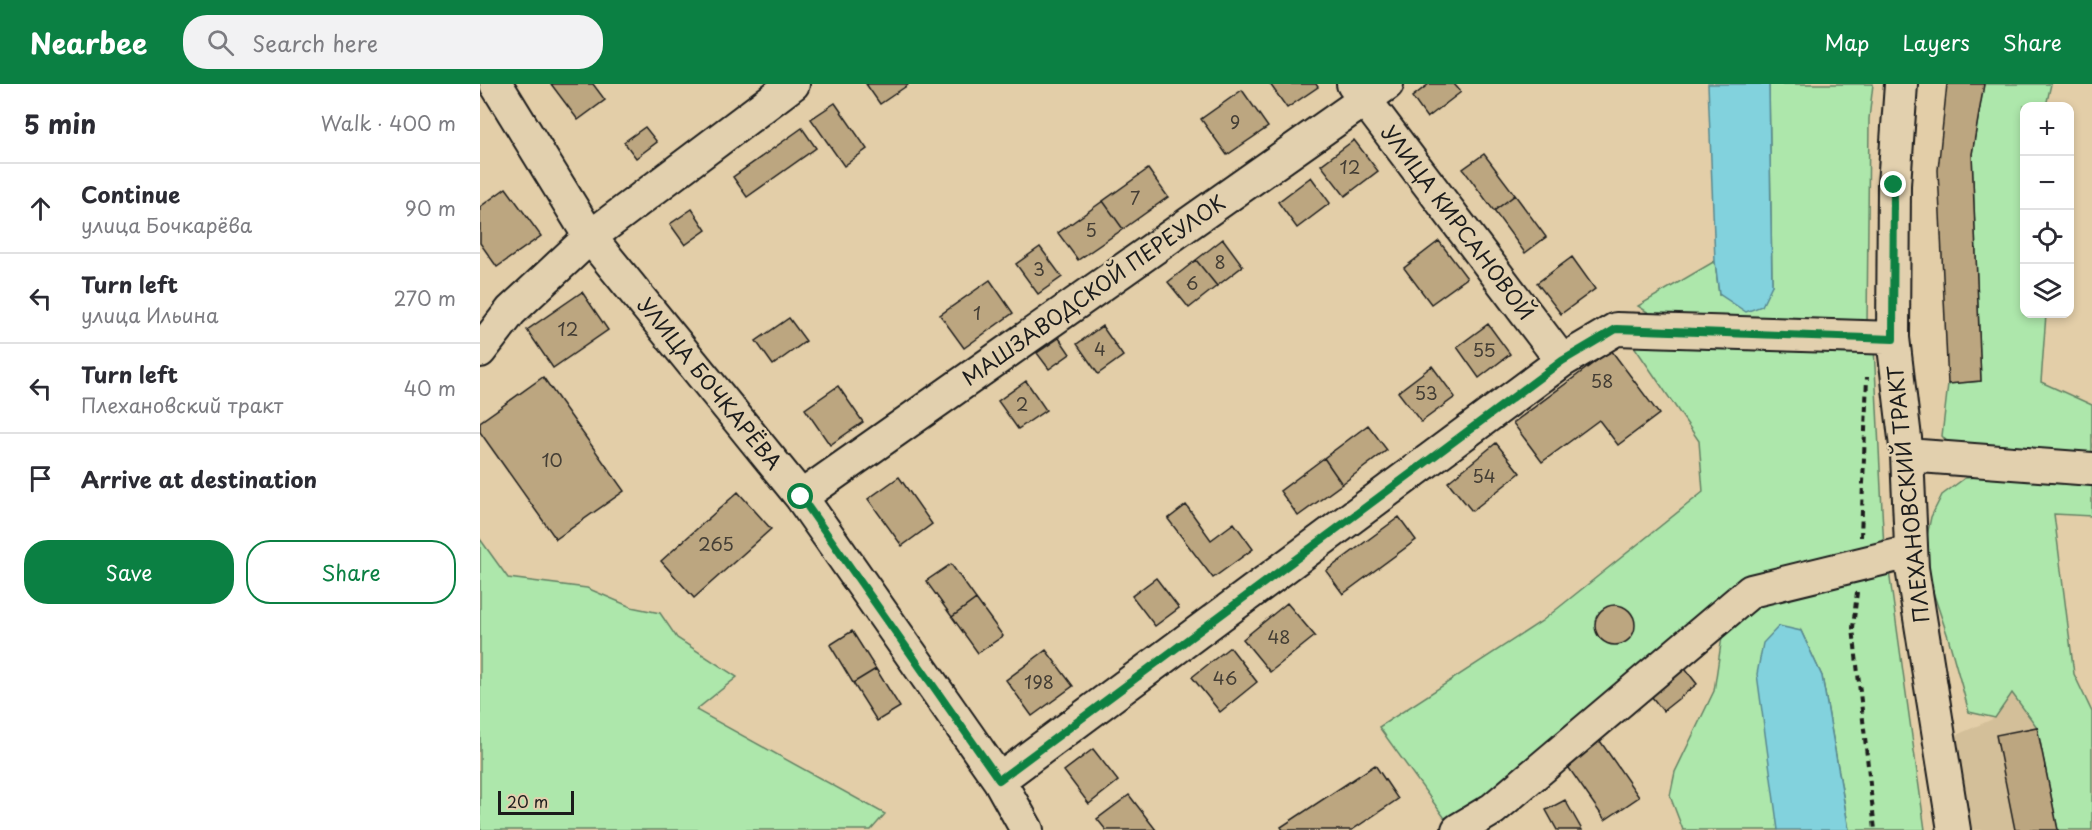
<!DOCTYPE html>
<html lang="en">
<head>
<meta charset="utf-8">
<style>
  body { margin:0; font-family:"Playpen Sans",sans-serif; background:#f2f2f3; color:#2b2b33 }
  .controls { position:absolute; right:18px; top:18px; display:grid; overflow:hidden; border-radius:12px; box-shadow:0 3px 9px #0003 }
  .controls button { width:54px; height:54px; display:grid; place-items:center; padding:0; border:0; border-bottom:2px solid #e1e1e2; background:#fff; color:#2b2b33; font:30px sans-serif }
  .scale { position:absolute; left:18px; bottom:15px; width:76px; box-sizing:border-box; padding-left:6px; border:3px solid #1c1c1c; border-top:0; font-size:16px; line-height:21px; white-space:nowrap; color:#1c1c1c; -webkit-text-stroke:4px #e2d0ae; paint-order:stroke }
  .stop { position:absolute; width:18px; height:18px; margin:-14px; border:4px solid #0b8043; border-radius:50%; background:#fff }
  .stop.end { background:#0b8043; border-color:#fff; box-shadow:0 2px 6px #0008 }
  .list { margin:0; padding:0; list-style:none }
  h2 { display:flex; justify-content:space-between; align-items:center; height:78px; margin:0; padding:0 24px; font-size:26px }
  h2 small { font-size:20px; font-weight:400; color:#7c7c81 }
  .list li { display:grid; grid-template-columns:39px 1fr auto; gap:18px; align-items:center; box-sizing:border-box; height:90px; padding:0 24px; border-top:2px solid #e1e1e2 }
  .list b { display:block; font-size:22px; white-space:nowrap }
  .list p { margin:0; font-size:20px; white-space:nowrap; color:#7c7c81 }
  .list em { font-size:20px; font-style:normal; color:#7c7c81 }
  .actions { display:flex; gap:12px; padding:18px 24px }
  .actions a { flex:1; padding:14px 0; border:2px solid #0b8043; border-radius:24px; text-align:center; font-size:21px; color:#0b8043 }
  .actions .main { background:#0b8043; color:#fff }
  .icon { flex:none; width:33px; height:33px; fill:none; stroke:currentColor; stroke-width:2; stroke-linecap:round; stroke-linejoin:round }
  .map { position:relative; flex:none; width:1612px; height:746px; overflow:hidden }
  header { display:flex; align-items:center; gap:36px; box-sizing:border-box; height:84px; padding:0 30px; background:#0b8043; color:#fff }
  header strong { font-size:28px }
  nav { display:flex; gap:33px; margin-inline-start:auto; font-size:21px }
  .search { width:420px; height:54px; background:#f2f2f3; display:flex; align-items:center; gap:15px; box-sizing:border-box; padding:0 21px; border-radius:24px; color:#7c7c81; font-size:22px }
  main { display:flex }
  aside { flex:1; background:#fff }
  .map>svg:first-child { display:block }
</style>
</head>
<body>
<header>
<strong>Nearbee</strong>
<div class="search"><svg class="icon" aria-label="search" viewBox="0 0 24 24"><circle cx="10" cy="10" r="6"/><path d="M15 15l6 6"/></svg>Search here</div>
<nav><a>Map</a><a>Layers</a><a>Share</a></nav>
</header>
<main>
<aside>
<h2>5 min<small>Walk · 400 m</small></h2>
<ul class="list">
<li><svg class="icon" aria-label="ahead" viewBox="0 0 24 24"><path d="M12 20V5M6 11l6-6 6 6"/></svg><div><b>Continue</b><p>улица Бочкарёва</p></div><em>90 m</em></li>
<li><svg class="icon" aria-label="left" viewBox="0 0 24 24"><path d="M17 20v-9H6M10 6l-5 5 5 5"/></svg><div><b>Turn left</b><p>улица Ильина</p></div><em>270 m</em></li>
<li><svg class="icon" aria-label="left" viewBox="0 0 24 24"><path d="M17 20v-9H6M10 6l-5 5 5 5"/></svg><div><b>Turn left</b><p>Плехановский тракт</p></div><em>40 m</em></li>
<li><svg class="icon" aria-label="arrive" viewBox="0 0 24 24"><path d="M6 21V4h12l-3 4 3 4H6"/></svg><div><b>Arrive at destination</b></div></li>
</ul>
<div class="actions"><a class="main">Save</a><a>Share</a></div>
</aside>
<div class="map">
<svg width="1612" height="746" viewBox="0 0 1612 746">
  <rect width="100%" height="100%" fill="#e3cea8"/>
  <filter id="ink" filterUnits="userSpaceOnUse"><feTurbulence type="fractalNoise" baseFrequency=".0167" numOctaves="2"/><feDisplacementMap in="SourceGraphic" scale="12" xChannelSelector="R" yChannelSelector="G"/><feConvolveMatrix kernelMatrix="1 2 1 2 8 2 1 2 1" color-interpolation-filters="sRGB"/></filter>
  <g filter="url(#ink)">
    <path fill="#d3bf99" d="M1532,608l25,35 21,103h-91l-15,-93 43,-19z"/>
    <path fill="#ade7ab" stroke="#648264" stroke-width="1.5" d="M1289,0h104l-4,35 -2,207 -204,-4 -25,-16 77,-45 4,34 53,-10z
      M1504,0h67l-5,22h-22v208h22l-5,68 51,23v53l-140,-11 -10,-11 6,-52 33,-3 -9,-227z
      M1147,252l247,11 10,203 -137,36 -259,215 -39,23 -70,-97 163,-106 161,-129 -4,-51z
      M1510,392l102,9v31l-38,-2 20,160 18,38v118h-34l-21,-103 -25,-34 -17,25 -26,-6 -21,-75 -26,-78 9,-42 11,-22 23,-17z
      M0,455l28,39 79,10 44,19 29,6 17,25 60,39 -41,33 189,104 -14,16h-391z
      M1408,480l37,266h-76l-27,-154 -21,-45 -24,183 1,16h-95l-13,-34 5,-24 39,-81 9,-61 45,-32z"/>
    <path fill="#82d2dd" stroke="#598990" stroke-width="1.5" d="M1228,0h61l3,201 -10,21 -16,6 -27,-18 -4,-33z
      M1299,542l22,5 21,45 27,154h-71l-21,-156 6,-31z"/>
    <path fill="#bca680" stroke="#1c1c1c" stroke-width="1.5" d="M71,0h42l12,16 -27,20z
      M386,0h41l1,1 -28,19z
      M790,0h46l2,3 -31,21z
      M949,0h25l7,8 -34,26 -15,-21z
      M1467,0h37l-12,70 9,227 -33,3 -10,-214z
      M762,6l26,37 -41,28 -26,-36z
      M355,19l32,46 -23,17 -33,-47z
      M165,43l12,15 -21,16 -12,-16z
      M322,44l14,20 -69,49 -14,-20z
      M874,56l24,31 -33,25 -24,-31z
      M1004,70l31,41 -21,16 -31,-42z
      M668,85l20,28 -45,32 -20,-28z
      M831,93l19,26 -33,25 -19,-26z
      M26,104l35,48 -44,31 -17,-24v-36z
      M1035,111l31,42 -21,16 -31,-42z
      M623,117l20,28 -45,31 -20,-27z
      M212,125l14,21 -21,15 -15,-21z
      M743,155l20,27 -26,20 -21,-26z
      M959,157l28,37 -36,26 -27,-36z
      M560,163l22,30 -24,17 -22,-30z
      M1092,173l23,32 -34,25 -24,-31z
      M716,176l21,26 -28,22 -21,-26z
      M510,196l23,33 -49,35 -24,-33z
      M102,208l26,38 -55,38 -26,-38z
      M309,234l17,23 -33,24 -17,-24z
      M1008,240l22,30 -31,24 -22,-31z
      M622,242l21,30 -25,18 -21,-30z
      M579,254l11,16 -21,15 -12,-16z
      M1131,266l48,64 -41,31 -19,-25 -57,42 -29,-39z
      M952,282l23,31 -34,25 -23,-30z
      M63,293l81,114 -68,48 -76,-107v-10z
      M546,297l20,29 -28,19 -20,-28z
      M358,302l25,36 -33,23 -25,-36z
      M888,341l19,25 -45,34 -18,-26z
      M1016,359l24,30 -48,38 -24,-29z
      M844,374l18,26 -44,32 -18,-25z
      M419,393l33,47 -30,22 -34,-47z
      M258,408l33,37 -77,69 -33,-37z
      M706,421l25,35 23,-17 19,26 -40,29 -45,-59z
      M919,433l17,23 -73,54 -17,-23z
      M471,480l25,35 -24,18 -26,-36z
      M676,494l23,30 -24,18 -23,-30z
      M496,515l27,37 -25,17 -26,-36z
      M807,519l28,33 -45,36 -27,-33z
      M1115 541a20 20 0 1 1 40 0a20 20 0 1 1-40 0Z
      M372,547l24,38 -23,14 -23,-38z
      M750,563l27,35 -37,30 -28,-35z
      M566,566l27,36 -41,30 -26,-36z
      M1202,581l15,19 -34,27 -15,-19z
      M396,585l24,38 -23,14 -24,-38z
      M1557,643l21,103h-43l-19,-95z
      M1118,654l41,59 -34,23 -41,-59z
      M613,665l25,32 -29,23 -25,-33z
      M895,681l23,34 -46,31h-69l-2,-3z
      M649,711l27,35h-50l-9,-11z
      M1085,716l17,30h-25l-11,-20z"/>
    <g fill="none" stroke-linecap="round" stroke-linejoin="round">
      <g stroke="#1c1c1c" stroke-width="36">
        <path id="minor" d="M16,0l94,153 211,260 198,283 28,50
          M873,0l209,277
          M1421,0l-7,101 -1,153 14,117 5,113 42,262
          M0,267l31,-40 79,-74 203,-153
          M1427,371l185,14
          M321,413l586,-413
          M519,696l563,-419 54,-32 277,9
          M978,746l35,-21 258,-218 159,-39"/>
      </g>
      <path stroke="#1c1c1c" stroke-width="4" stroke-dasharray="6 4.5" stroke-linecap="butt" d="M1381,453l6,-160
        M1377,508l-4,36 22,202"/>
      <use href="#minor" stroke="#e2d0ae" stroke-width="32"/>
    </g>
  </g>
  <g fill="none" stroke-linecap="round" stroke-linejoin="round" filter="url(#ink)">
    <path stroke="#0b8043" stroke-width="8" d="M321,413l198,283 563,-419 54,-32 277,10 1,-154"/>
  </g>
  <g text-anchor="middle" stroke-width="5" stroke-linejoin="round" paint-order="stroke">
    <g font-size="18" fill="#443e35">
      <text x="755" y="45">9</text>
      <text x="870" y="90">12</text>
      <text x="655" y="121">7</text>
      <text x="611" y="153">5</text>
      <text x="740" y="185">8</text>
      <text x="559" y="192">3</text>
      <text x="712" y="206">6</text>
      <text x="497" y="236">1</text>
      <text x="88" y="252">12</text>
      <text x="620" y="272">4</text>
      <text x="1004" y="273">55</text>
      <text x="1122" y="304">58</text>
      <text x="946" y="316">53</text>
      <text x="542" y="327">2</text>
      <text x="72" y="383">10</text>
      <text x="1004" y="399">54</text>
      <text x="236" y="467">265</text>
      <text x="799" y="560">48</text>
      <text x="745" y="601">46</text>
      <text x="559" y="605">198</text>
    </g>
    <g font-size="21" fill="#1c1c1c" stroke="#e2d0ae">
      <text transform="translate(977 139) rotate(53)" y="7">УЛИЦА КИРСАНОВОЙ</text>
      <text transform="translate(614 207) rotate(-35)" y="7">МАШЗАВОДСКОЙ ПЕРЕУЛОК</text>
      <text transform="translate(229 300) rotate(51)" y="7">УЛИЦА БОЧКАРЁВА</text>
      <text transform="translate(1429 410) rotate(-96)" y="7">ПЛЕХАНОВСКИЙ ТРАКТ</text>
    </g>
  </g>
</svg>
<div class="controls">
<button>+</button>
<button>−</button>
<button><svg class="icon" aria-label="locate" viewBox="0 0 24 24"><circle cx="12" cy="12" r="6"/><path d="M12 2v4M12 18v4M2 12h4M18 12h4"/></svg></button>
<button><svg class="icon" aria-label="layers" viewBox="0 0 24 24"><path d="M12 4l9 5-9 5-9-5zM3 14l9 5 9-5"/></svg></button>
</div>
<div class="scale">20 m</div>
<div class="stop" style="left:321px;top:413px"></div>
<div class="stop end" style="left:1414px;top:101px"></div>
</div>
</main>
</body>
</html>
